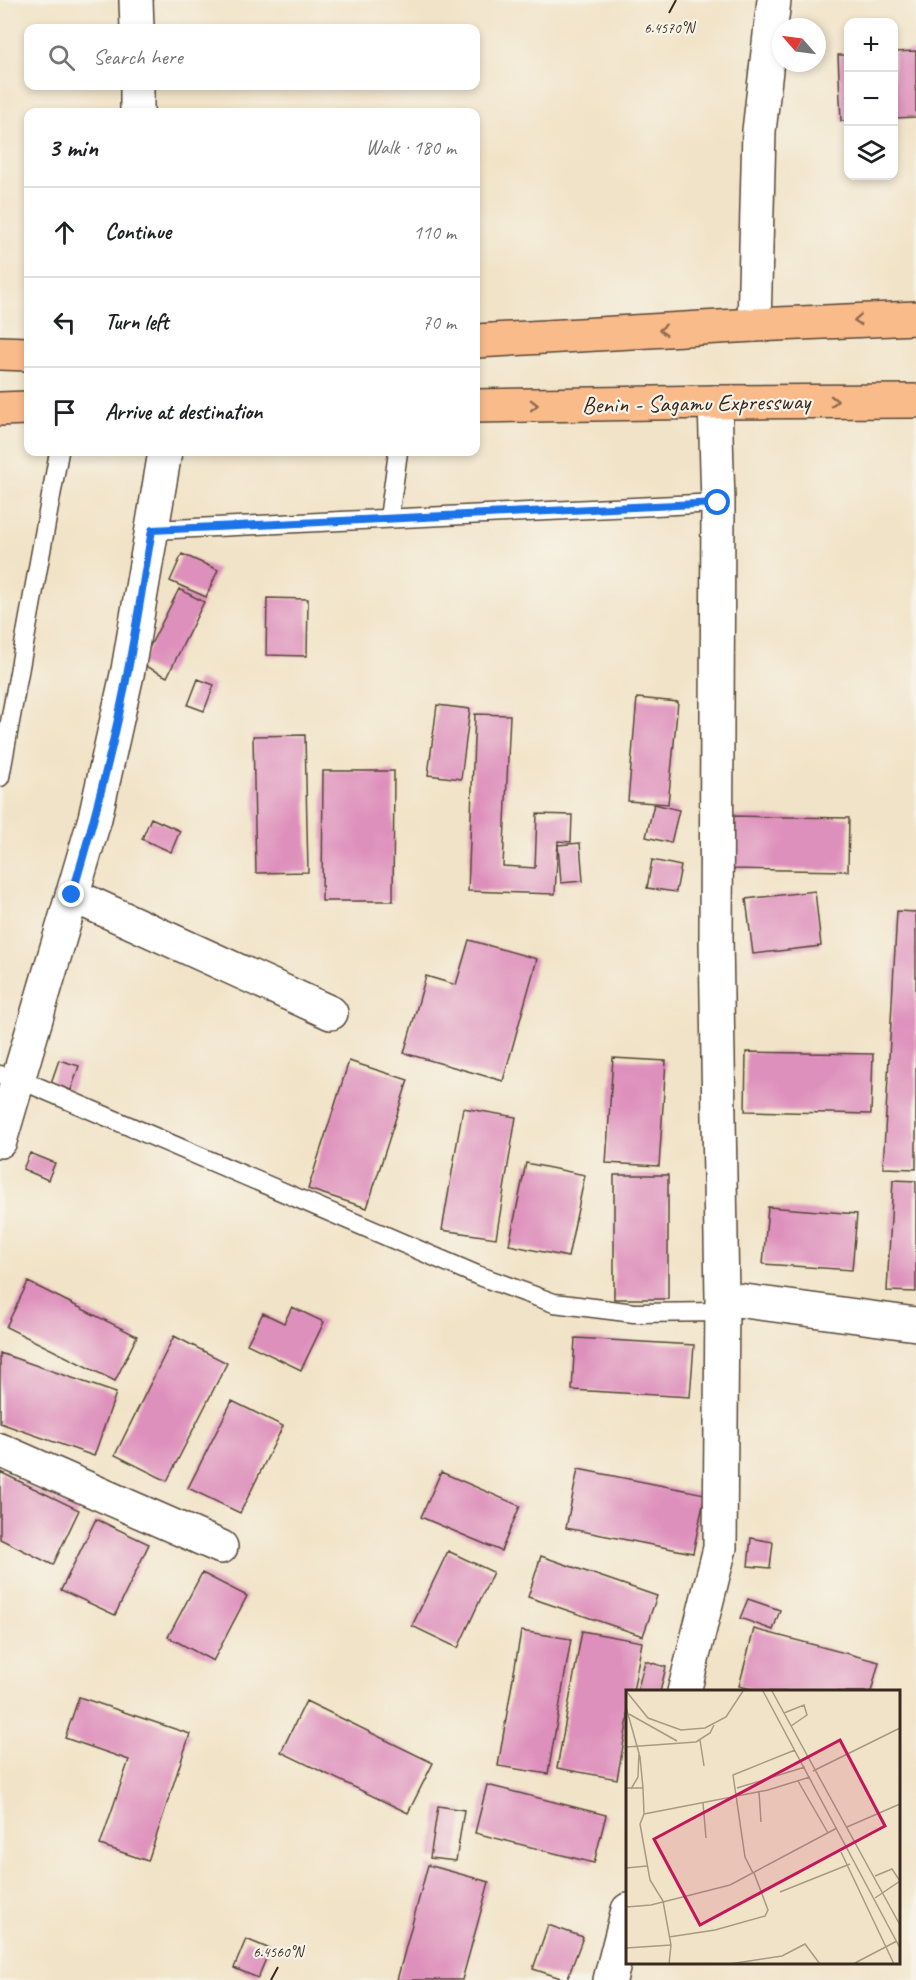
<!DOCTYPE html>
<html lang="en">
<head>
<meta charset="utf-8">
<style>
  body { margin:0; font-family:Caveat,sans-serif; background:#f6f6f6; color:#202124 }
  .controls { position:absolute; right:18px; top:18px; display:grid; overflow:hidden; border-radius:12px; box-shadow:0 3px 9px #0003 }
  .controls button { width:54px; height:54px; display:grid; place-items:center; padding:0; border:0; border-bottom:2px solid #e0e0e0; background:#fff; color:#202124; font:30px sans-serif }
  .compass { position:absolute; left:772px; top:18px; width:54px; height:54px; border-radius:50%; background:#fff; box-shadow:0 3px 9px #0003; rotate:298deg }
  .stop { position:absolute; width:18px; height:18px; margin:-14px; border:4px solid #1a73e8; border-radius:50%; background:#fff }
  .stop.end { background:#1a73e8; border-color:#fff; box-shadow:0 2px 6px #0008 }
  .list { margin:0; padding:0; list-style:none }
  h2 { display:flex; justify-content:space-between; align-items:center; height:78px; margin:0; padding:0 24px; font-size:26px }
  h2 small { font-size:20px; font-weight:400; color:#757577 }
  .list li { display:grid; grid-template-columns:39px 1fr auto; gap:18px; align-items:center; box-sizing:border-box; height:90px; padding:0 24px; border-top:2px solid #e0e0e0 }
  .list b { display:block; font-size:22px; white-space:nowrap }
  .list em { font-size:20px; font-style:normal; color:#757577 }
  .icon { flex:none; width:33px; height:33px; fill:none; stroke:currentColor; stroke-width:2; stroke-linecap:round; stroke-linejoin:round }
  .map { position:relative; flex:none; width:916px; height:1980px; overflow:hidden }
  .search { position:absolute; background:#fff; box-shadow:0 3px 9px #0003; left:24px; top:24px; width:456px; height:66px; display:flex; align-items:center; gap:15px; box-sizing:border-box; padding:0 21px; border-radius:12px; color:#757577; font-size:22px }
  .panel { position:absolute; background:#fff; box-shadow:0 3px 9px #0003; left:24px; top:108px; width:456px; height:348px; border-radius:12px }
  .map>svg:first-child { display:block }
</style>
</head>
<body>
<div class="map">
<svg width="916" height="1980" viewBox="0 0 916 1980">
  <rect width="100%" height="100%" fill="#f7f3e8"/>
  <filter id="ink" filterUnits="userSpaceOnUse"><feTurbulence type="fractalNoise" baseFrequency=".0167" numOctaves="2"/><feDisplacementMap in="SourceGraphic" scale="12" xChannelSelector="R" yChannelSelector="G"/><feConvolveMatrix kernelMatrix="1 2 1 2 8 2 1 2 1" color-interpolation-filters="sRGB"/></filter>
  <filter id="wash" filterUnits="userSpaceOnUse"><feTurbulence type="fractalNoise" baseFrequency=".008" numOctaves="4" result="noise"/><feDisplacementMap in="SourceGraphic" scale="24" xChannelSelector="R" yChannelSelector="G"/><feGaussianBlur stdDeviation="1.35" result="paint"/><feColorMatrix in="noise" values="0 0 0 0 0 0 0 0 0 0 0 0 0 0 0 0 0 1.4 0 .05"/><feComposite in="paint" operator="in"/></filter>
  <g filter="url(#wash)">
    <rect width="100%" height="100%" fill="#f1e3c7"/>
    <g id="blocks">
      <path fill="#de90bc" d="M916,51v66l-22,1v-66z
        M838,55h10v66h-7z
        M182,554l36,16 -12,27 -36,-16z
        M179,589l25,13 -37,75 -26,-13z
        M267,598l41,1 -1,57 -41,-1z
        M198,679l16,6 -10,26 -16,-6z
        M637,698l41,4 -10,102 -40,-3z
        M437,705l33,4 -9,70 -33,-4z
        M475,714l35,1 -7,151 32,2 2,-54 35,1 -1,27 -13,-1 -3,53 -87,-3z
        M305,735l3,137 -52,1 -3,-137z
        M323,771h71l-1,130h-71z
        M654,804l25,6 -8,33 -25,-6z
        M732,816l117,2 -1,53 -117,-2z
        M151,818l29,13 -9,21 -29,-13z
        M580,843l3,38 -22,2 -3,-38z
        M652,860l29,6 -5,26 -29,-4z
        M815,891l6,55 -68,8 -7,-55z
        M897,911l19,1v257l-33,-1z
        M469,940l68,19 -34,122 -99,-28 22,-77 30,9z
        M746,1052l127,2 -2,60 -126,-3z
        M613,1058l53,3 -7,105 -53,-3z
        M59,1060l20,6 -8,24 -20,-7z
        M349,1061l59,19 -41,128 -59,-19z
        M463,1108l53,9 -20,121 -54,-8z
        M30,1153l25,10 -7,17 -25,-11z
        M526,1163l59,12 -17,82 -59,-12z
        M614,1175h54v124h-54z
        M893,1180l23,1v111l-29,-1z
        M768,1207l89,7 -5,56 -89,-6z
        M28,1282l109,54 -22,45 -109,-54z
        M292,1307l32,15 -23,48 -54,-26 16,-31 21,10z
        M174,1336l53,27 -60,118 -52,-26z
        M575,1338l119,7 -4,52 -118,-7z
        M0,1353l116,40 -22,63 -94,-33z
        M232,1401l51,25 -43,87 -52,-25z
        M578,1469l127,25 -12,59 -127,-25z
        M0,1472l79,38 -26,55 -53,-26z
        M441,1472l79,34 -19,45 -80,-34z
        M96,1519l53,25 -34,71 -54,-25z
        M751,1538l22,4 -3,26 -22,-2z
        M448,1551l45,21 -35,76 -46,-22z
        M541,1556l116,40 -14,40 -115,-39z
        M202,1573l45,23 -34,65 -45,-24z
        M748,1599l32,11 -7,20 -33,-12z
        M754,1629l125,33 -8,30h-108l-24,-6z
        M521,1631l50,8 -23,135 -50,-8z
        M582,1631l60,11 -9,50h-5v27l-11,60 -60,-11z
        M645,1661l21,6 -6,25h-23z
        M79,1697l111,37 -42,127 -48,-16 29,-85 -64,-22z
        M306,1701l127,62 -25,50 -127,-61z
        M487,1785l119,30 -12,48 -119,-30z
        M438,1806l26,4 -8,51 -26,-3z
        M428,1865l61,17 -27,98h-65z
        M548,1925l35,12 -16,43 -34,-11z
        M246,1939l24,10 -12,29 -24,-10z"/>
    </g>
  </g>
  <g filter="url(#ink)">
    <use href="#blocks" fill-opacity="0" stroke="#564637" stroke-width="1.5"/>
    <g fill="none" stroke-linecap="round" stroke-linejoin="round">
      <g stroke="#564637" stroke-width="21">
        <path id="service" d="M389,518l9,-66
          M152,530l566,-27
          M0,777l59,-325
          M0,1075l19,4 458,196 77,28 80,10 88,-1"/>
      </g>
      <g stroke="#564637" stroke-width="36">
        <path id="minor" d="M136,0l1,28
          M137,86v26
          M754,325l5,-194 15,-131
          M72,895l259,118
          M0,1141l95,-323 33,-148 37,-218
          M722,1298l194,26
          M0,1450l221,97
          M684,1692l36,-144 2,-250 -6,-360 2,-435 -3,-101
          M610,1980l18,-70"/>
      </g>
      <g stroke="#564637" stroke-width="36">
        <path id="trunk" d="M476,341l278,-16 162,-7
          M0,353l28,1
          M476,406l239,-4 201,-1
          M0,409l28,-1"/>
      </g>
      <use href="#service" stroke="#fff" stroke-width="18"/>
      <use href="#minor" stroke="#fff" stroke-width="33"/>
      <use href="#trunk" stroke="#fabb8b" stroke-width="33"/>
    </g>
    <defs><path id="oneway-chevron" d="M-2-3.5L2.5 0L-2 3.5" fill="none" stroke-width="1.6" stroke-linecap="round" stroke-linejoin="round" transform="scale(1.5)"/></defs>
    <g stroke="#916b4f">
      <use href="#oneway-chevron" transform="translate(858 320) rotate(177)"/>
      <use href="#oneway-chevron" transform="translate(663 330) rotate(177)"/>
      <use href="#oneway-chevron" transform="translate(834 401)"/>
      <use href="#oneway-chevron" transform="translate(534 405) rotate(-1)"/>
    </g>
  </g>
  <g fill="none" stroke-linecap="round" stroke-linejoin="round" filter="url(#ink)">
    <path stroke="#1a73e8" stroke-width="8" d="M72,895c22,-74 42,-149 56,-225 9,-47 16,-94 24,-140l566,-27"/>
  </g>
  <path fill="none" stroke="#3b2a1e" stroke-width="2" d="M669,13l7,-13M271,1980l7,-13"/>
  <g text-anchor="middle" stroke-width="4.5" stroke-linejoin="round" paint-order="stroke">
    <g font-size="24" fill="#3b2a1e" stroke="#f7f3e8">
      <text transform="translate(696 403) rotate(-1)" y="8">Benin - Sagamu Expressway</text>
    </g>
  </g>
  <g transform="translate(626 1690)">
    <rect width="274" height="274" fill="#f1e3c7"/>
    <path fill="none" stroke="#a89983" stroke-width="1.5" d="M0,1l22,27 33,12 24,-2 21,-11 17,-26M137,1l137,257M146,1l128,234M0,17l14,50 3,31h-17M158,23l20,-8 3,10 -16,11M3,24l48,27M74,50l4,26M0,57l70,-5 14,-9 4,-8M187,81l87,-43M172,91l30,52M17,98l1,26 -4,10 10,56 13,21 8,44 -2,19M111,98l68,-21M5,99l7,-12 1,-25M133,102l2,30M77,113l3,35M18,124l124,-24 42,-13M221,137l53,-23M215,162l53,112M0,178l21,-2M127,183l-8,-16 -12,-82 62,-25M249,186l17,-7 8,12 -25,17M154,202l70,-28M0,217l25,-2 79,-20 107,-57M43,247l46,-7 50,-14 3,-6 -14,-37M0,258l45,-3M103,274l53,-8 23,-12 15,20M227,274l44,-23"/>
    <path fill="#c2185b" fill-opacity="0.15" stroke="#c2185b" stroke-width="3" d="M214,50l45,86 -185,99 -46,-86z"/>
    <rect width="274" height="274" fill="none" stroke="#3b2a1e" stroke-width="3"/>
  </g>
  <g font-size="15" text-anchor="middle" fill="#3b2a1e" stroke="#f7f3e8" stroke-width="4.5" stroke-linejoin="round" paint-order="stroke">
    <text x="669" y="33">6.4570°N</text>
    <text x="278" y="1957">6.4560°N</text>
  </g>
</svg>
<div class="controls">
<button>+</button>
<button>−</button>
<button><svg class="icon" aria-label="layers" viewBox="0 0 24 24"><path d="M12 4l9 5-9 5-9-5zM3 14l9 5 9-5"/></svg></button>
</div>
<svg class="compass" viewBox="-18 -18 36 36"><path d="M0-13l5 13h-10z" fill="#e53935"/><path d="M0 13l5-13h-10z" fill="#757577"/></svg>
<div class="stop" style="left:718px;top:503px"></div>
<div class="stop end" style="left:72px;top:895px"></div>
<div class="search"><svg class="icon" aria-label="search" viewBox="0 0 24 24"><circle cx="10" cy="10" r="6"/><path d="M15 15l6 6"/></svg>Search here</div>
<section class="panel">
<h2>3 min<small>Walk · 180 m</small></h2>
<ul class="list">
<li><svg class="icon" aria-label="ahead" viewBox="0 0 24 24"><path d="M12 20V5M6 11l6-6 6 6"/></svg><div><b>Continue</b></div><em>110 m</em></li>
<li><svg class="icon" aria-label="left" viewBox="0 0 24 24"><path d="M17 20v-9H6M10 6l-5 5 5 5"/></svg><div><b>Turn left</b></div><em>70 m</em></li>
<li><svg class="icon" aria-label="arrive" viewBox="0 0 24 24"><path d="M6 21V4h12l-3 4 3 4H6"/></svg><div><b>Arrive at destination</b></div></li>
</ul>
</section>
</div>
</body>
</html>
